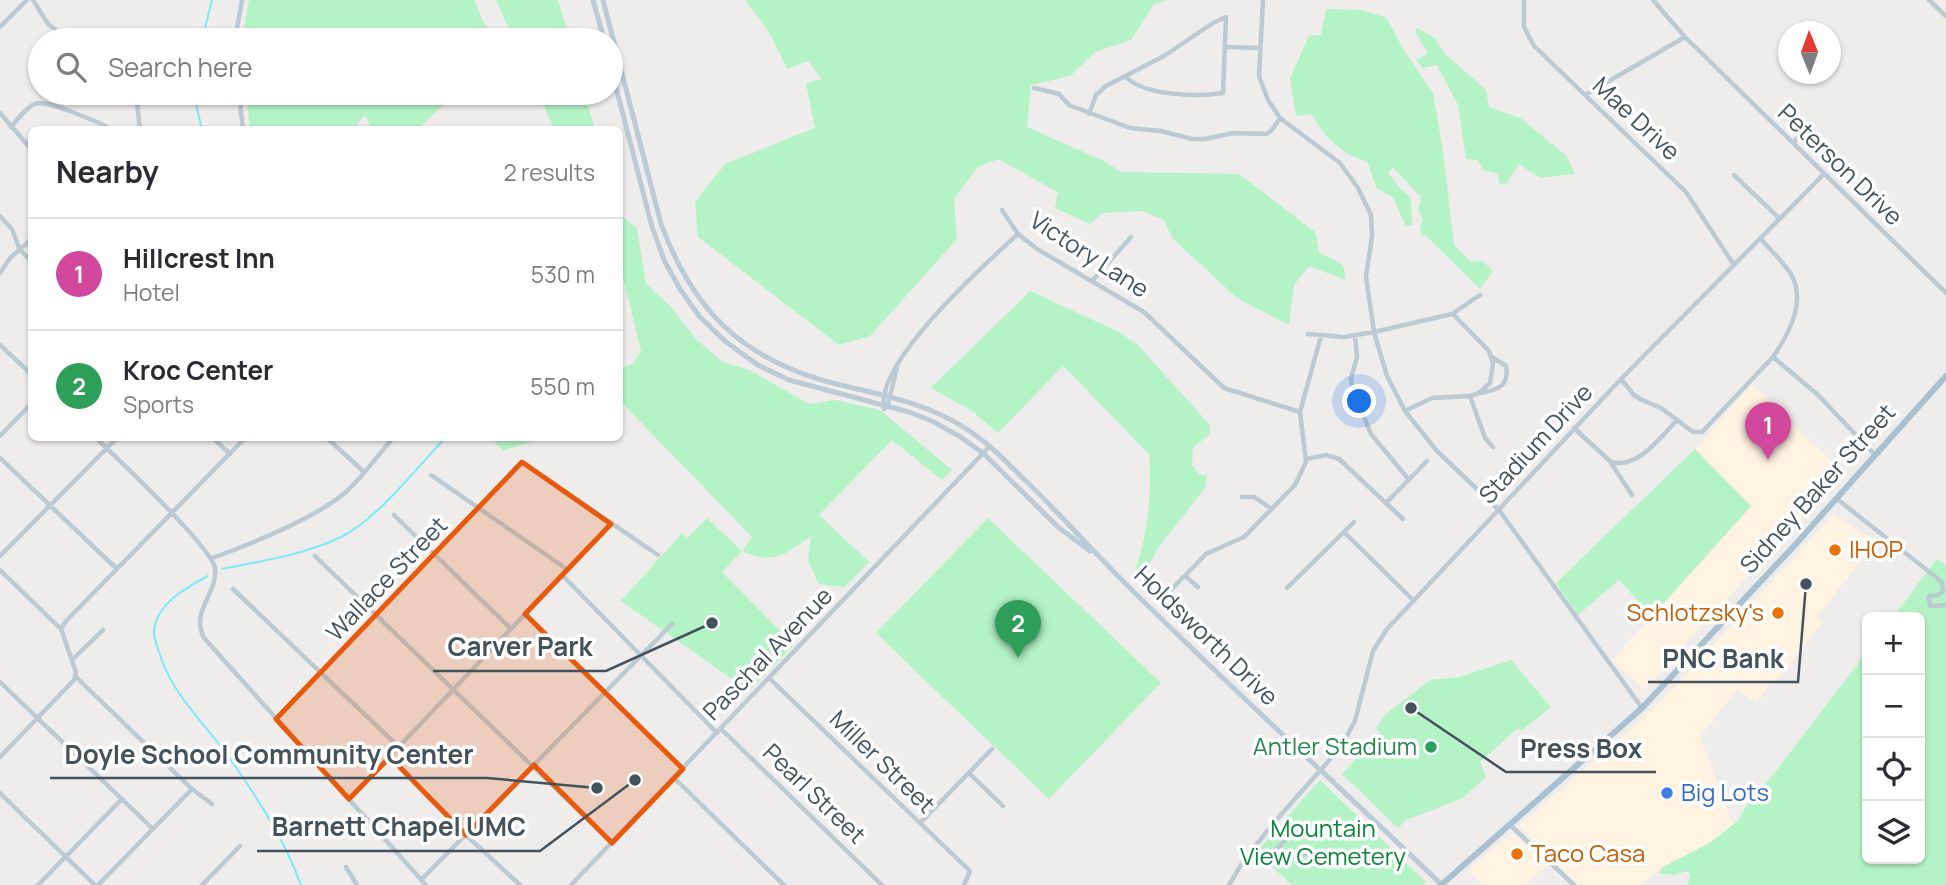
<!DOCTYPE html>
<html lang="en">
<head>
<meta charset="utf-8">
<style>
  body { margin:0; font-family:Manrope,sans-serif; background:#f7f7f7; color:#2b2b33 }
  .controls { position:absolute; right:21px; bottom:21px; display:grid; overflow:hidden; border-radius:10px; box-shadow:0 2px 5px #0004 }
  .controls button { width:63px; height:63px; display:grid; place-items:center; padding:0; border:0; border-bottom:2px solid #e1e1e2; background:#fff; color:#2b2b33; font:35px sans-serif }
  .compass { position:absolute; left:1778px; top:21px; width:63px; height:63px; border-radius:50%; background:#fff; box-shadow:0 2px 5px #0004; rotate:359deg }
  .you { position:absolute; left:1360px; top:402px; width:24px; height:24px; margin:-18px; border:5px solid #fff; border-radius:50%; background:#1a73e8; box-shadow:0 0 0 10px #1a73e833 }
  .badge { display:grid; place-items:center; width:46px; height:46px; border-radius:50%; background:#db2777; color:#fff; font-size:23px; font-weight:700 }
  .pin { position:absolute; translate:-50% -58px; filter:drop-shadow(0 2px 4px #0008) }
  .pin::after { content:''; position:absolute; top:37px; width:24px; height:21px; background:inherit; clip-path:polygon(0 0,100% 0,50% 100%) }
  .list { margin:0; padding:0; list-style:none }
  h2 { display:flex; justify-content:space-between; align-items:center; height:91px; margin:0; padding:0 28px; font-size:30px }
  h2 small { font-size:23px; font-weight:400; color:#7c7c81 }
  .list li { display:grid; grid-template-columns:46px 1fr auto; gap:21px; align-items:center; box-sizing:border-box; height:112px; padding:0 28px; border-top:2px solid #e1e1e2 }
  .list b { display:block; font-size:26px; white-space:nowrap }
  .list p { margin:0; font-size:23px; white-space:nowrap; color:#7c7c81 }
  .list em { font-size:23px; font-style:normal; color:#7c7c81 }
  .icon { flex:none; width:38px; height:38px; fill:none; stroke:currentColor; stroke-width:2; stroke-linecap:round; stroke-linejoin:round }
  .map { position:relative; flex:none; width:1946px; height:885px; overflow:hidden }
  .search { position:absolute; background:#fff; box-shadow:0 2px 5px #0004; left:28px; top:28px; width:595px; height:77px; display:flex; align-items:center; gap:18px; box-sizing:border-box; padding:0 24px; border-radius:38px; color:#7c7c81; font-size:26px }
  .panel { position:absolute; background:#fff; box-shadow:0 2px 5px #0004; left:28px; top:126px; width:595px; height:315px; border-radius:10px }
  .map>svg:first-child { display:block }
</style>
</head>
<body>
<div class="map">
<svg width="1946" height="885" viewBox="0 0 1946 885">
  <rect width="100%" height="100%" fill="#efecec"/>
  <path fill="#fef2e1" d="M1752,384l90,88 -198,218 -32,-30 139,-153 -56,-58z
    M1834,514l42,27 -59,76 5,5 -48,63 -3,-2 -15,20 -19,-14 -37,48 33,87 -22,18 -48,25 -23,18h-62l-59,-59 115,-100 43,-42z
    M1510,834l4,1 34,30 -24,20h-40l-17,-14z"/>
  <path fill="#b4f3c5" d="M249,0h225l10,23 12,14 -2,3h-70l-5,-3 -4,3h-173z
    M496,0h62l12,40h-56z
    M745,0h424l-15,4 -23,36 -36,12 -25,24 -39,9 -4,42 77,34 17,11 118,2 76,58 4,20 24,13 3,15 -37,-14 -15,19 -5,40 -52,-27 -65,-60 -8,-18 -21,-9 -41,2 -12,11 -35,-16 3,-16 -60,-33 -20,8 -24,31 3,41 -87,97 -31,9 -141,-108 -3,-35 30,-38 90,-36 -9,-45 16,-4 -14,-18 -21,8 -19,-39z
    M1326,9l36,1 25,8 16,31 30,44 10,58 11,94 17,17 12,-1 10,10 -13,18 -55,-54 -3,1 -2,-8 3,-9 -5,-9 3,-13 -28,-29 -5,4 9,13 14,13 1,27h-7l-11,-26 -18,-12 -9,-26c-24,-5 -44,-25 -55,-47l-16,2 -6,-38 19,-42 12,-1z
    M1417,28l18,10 9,15 42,37 3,17 31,11 47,38 8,18 -35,4 -21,-14 -12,19 -7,2 -2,-11 -15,-4 -5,-10 -12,-1 -8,-54 -21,-40 -14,3 -7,-8 12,-7 -13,-21z
    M246,93h206l2,1 -36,35h-46l-7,-14 -7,8 -2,6 -106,1z
    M538,93h46l11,36h-41z
    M620,215l17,13 9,56 24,22 27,34 26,22 26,8 60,34 27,-4 44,10 72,60 -10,10 -50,-40 -73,75 50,47 -24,25 -26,-3 -11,-23 3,-25c-26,18 -37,30 -69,15l-20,21 72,73 -45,46 -128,-90 61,-68 5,5 20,-20 35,33 10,-14 -130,-134 -2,2v-37l13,-4 8,-13 -19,-78 -2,-2z
    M1030,291l89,41 18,12 73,81 -1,10 -16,12 -1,18 7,9 8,2 -2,12 -47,60 -17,31 -5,-12c12,-31 16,-80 13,-113l-86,-88 -65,67 -26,-22 -41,-23z
    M491,438h50l-38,13z
    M1695,449l56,57 -99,110 -33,-36 -41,35 -22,-32z
    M988,518l173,165 -112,116 -173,-166z
    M1937,559l9,6v320h-258l2,-11 -3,-3 -13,4 -15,-2 4,-6 48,-25 28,-22 7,-14 26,-30 95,-124v207h53v-242h-27z
    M1511,660l40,47 -30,24 -3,-3 -38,34 6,15 -23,21 -57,22 -8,8 -56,-54 38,-42 -4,-4 10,-14 44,-34 30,-3z
    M1320,780l106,102 -3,3h-131l-36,-33z"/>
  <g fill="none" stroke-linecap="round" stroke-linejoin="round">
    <path stroke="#7ce9f5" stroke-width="2" d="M202,40l10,-40
      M197,93l-1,11 6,26
      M222,569c39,-8 82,-14 119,-32 36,-18 76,-69 104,-99
      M208,576c-21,11 -52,28 -54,55 -1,6 3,14 5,21 13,44 49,74 74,111 27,39 52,78 68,122"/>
    <path stroke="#bbc9d1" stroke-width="4.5" d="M33,0l15,24 21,16
      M1263,0l-4,76 9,24 12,18 60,45 18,25 13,27 1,21 -6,41 8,55 13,44 18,35 32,40 62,59 143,198
      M1524,0v27l10,19 152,146 48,73
      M1653,0l32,37 261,256
      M1929,0l17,16
      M0,27l27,-27
      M235,40l7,-40
      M1226,47l34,1
      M1034,88l25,6 10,11 61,23 31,3 31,8h13l28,-6 33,1 6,-4 8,-12
      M136,93l4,37
      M239,93l4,37
      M1585,95l100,-58
      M0,113l32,37
      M1089,114l7,-19 10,-9 58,-30 49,-33 13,-6 -3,76c-25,4 -78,3 -97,-16
      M11,127c6,-7 15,-20 24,-23 12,-5 65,19 78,26
      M1793,143l18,-20
      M1734,175l46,44
      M1002,210l16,24 19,15 107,63 80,76 76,24
      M0,216l12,13 8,21 12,12
      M1760,238c10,12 24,24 32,38 14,27 -4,59 -19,81l44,37 58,61
      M0,273l10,-15 22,-19
      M1093,280l38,-43
      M1308,334l36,3 30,-5 78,-18 28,-19
      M1355,336l2,21 -6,21 1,10 19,46 38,46
      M0,345l32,30
      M897,367l-9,38 -4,4c-10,-46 101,-145 134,-175
      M1621,379l13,16 8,5 19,8 32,24h9l71,-75
      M1481,393c16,-3 29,-7 25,-27l-14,-9
      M1470,396l15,42 8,9
      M1405,411l27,-13 38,-2 9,-3 11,-10 3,-19 -4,-13 -36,-37
      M1574,428l37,34c27,7 49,-24 66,-42
      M0,436l32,-33
      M96,438c20,19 115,109 119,130 3,26 -25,43 -11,70l222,247
      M213,438l17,16
      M327,438l37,34
      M0,458l117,111
      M1306,459l20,-4 13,4 64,60
      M1611,463l21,32
      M431,475l137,95
      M1242,497h12l18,12
      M1837,499l105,83 1,9 -5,4 -9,1 1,10 16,-1
      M1386,503l41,-42
      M394,515l116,113
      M1344,532l70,69
      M0,556l117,-118
      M315,556l297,287
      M212,558c37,-13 106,-41 135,-67 17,-16 31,-36 46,-53
      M0,570l61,59
      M562,575l155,158
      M1185,576l13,11
      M1287,588l67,-66
      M233,589l166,158
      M1161,600l45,-46 38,-17 51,-52 11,-23 -6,-50 21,-76
      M525,614l158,155
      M72,660l31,-30
      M76,677l116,112 20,15
      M769,678l201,193 -6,14
      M0,682l153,147
      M276,719l246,-257 136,93
      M721,729l161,156
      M0,757l74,-77 2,-8 -15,-43 5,-8 179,-183
      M390,757l76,78 54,50
      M969,773l34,33
      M674,778l110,107
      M0,793l95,92
      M349,799l262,-275
      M920,823l72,-74
      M1509,824l65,61
      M1290,834l-13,15 2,7 6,3 20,-5
      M346,867l11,18
      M421,880l251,-256
      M38,885l84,-86
      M98,885l94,-96
      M202,885l38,-39
      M571,885l419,-439
      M1229,885l15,-25 34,-42 63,-71 14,-26 18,-70 14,-22 234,-250 203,-205"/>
    <path stroke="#bacbd6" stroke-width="5" d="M593,0l11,40
      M603,0l58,224c31,83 77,132 164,157 49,13 96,19 140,47 24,15 43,36 63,55 37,36 70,74 107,110 100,99 205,194 307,292
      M611,68l41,159 13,35 15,27 19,27 27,26 32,23 31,15 120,32 23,9 27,15 24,17 75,74 32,24"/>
    <path stroke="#a8c0cf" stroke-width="6" d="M1441,885l201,-177 152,-162 152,-170"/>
  </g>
  <path fill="#e8590c" fill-opacity="0.2" stroke="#e8590c" stroke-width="5" stroke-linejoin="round" d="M522,462l89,62 -86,90 158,155 -71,74 -78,-78 -68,70 -76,-78 -41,42 -73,-80z"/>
  <g fill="#e8710a" stroke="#fff" stroke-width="2.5">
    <circle cx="1835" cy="550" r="7"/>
    <circle cx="1778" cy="613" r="7"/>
    <circle cx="1517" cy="854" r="7"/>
  </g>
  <circle fill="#2e9e5b" stroke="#fff" stroke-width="2.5" cx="1431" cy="747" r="7"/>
  <circle fill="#3f7fe0" stroke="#fff" stroke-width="2.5" cx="1667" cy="793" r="7"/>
  <g text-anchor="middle" stroke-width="7" stroke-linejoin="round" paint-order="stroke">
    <g font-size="24" fill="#43525b" stroke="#fff">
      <text transform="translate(1636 119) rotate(43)" y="8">Mae Drive</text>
      <text transform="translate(1840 165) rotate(44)" y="8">Peterson Drive</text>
      <text transform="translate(1089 255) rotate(33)" y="8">Victory Lane</text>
      <text transform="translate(1536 444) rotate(-47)" y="8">Stadium Drive</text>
      <text transform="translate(1818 489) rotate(-48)" y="8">Sidney Baker Street</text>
      <text transform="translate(387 579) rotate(-46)" y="8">Wallace Street</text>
      <text transform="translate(1206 636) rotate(44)" y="8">Holdsworth Drive</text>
      <text transform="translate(768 654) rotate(-46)" y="8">Paschal Avenue</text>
      <text transform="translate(882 762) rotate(44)" y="8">Miller Street</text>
      <text transform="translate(814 794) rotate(44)" y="8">Pearl Street</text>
    </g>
    <g font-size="24" fill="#c56008" stroke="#fff" text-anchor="start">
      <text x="1849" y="558">IHOP</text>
      <text x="1764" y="621" text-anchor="end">Schlotzsky's</text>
      <text x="1531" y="862">Taco Casa</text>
    </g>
    <g font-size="24" fill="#27864d" stroke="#fff" text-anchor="end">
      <text x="1417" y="755">Antler Stadium</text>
    </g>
    <g font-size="24" fill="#366cbe" stroke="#fff" text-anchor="start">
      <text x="1681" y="801">Big Lots</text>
    </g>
    <g font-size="24" fill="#0c843b" stroke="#fff">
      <text x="1323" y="837">Mountain<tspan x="1323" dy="28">View Cemetery</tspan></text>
    </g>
  </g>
  <path fill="none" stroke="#43525b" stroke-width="2.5" d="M712 623L606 671H433M1806 584L1798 682H1648M1411 708L1506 772H1656M597 788L487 778H50M635 780L540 851H257"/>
  <g fill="#43525b" stroke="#fff" stroke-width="2.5">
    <circle cx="712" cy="623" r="7"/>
    <circle cx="1806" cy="584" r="7"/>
    <circle cx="1411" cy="708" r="7"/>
    <circle cx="597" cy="788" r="7"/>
    <circle cx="635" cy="780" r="7"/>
  </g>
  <g font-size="26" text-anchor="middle" font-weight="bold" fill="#43525b" stroke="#fff" stroke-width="7" stroke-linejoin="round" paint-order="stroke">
    <text x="520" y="656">Carver Park</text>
    <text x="1723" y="668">PNC Bank</text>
    <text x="1581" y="758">Press Box</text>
    <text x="269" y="764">Doyle School Community Center</text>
    <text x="399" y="836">Barnett Chapel UMC</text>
  </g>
</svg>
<div class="controls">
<button>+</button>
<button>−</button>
<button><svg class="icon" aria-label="locate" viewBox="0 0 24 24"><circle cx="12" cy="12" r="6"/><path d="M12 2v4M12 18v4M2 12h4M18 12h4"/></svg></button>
<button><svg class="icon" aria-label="layers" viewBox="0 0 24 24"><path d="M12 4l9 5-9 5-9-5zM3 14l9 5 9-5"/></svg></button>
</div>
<svg class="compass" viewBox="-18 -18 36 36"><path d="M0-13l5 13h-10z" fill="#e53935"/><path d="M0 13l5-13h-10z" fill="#7c7c81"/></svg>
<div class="you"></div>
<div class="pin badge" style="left:1768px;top:460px;background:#d1479c">1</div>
<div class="pin badge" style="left:1018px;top:658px;background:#2e9e5b">2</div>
<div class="search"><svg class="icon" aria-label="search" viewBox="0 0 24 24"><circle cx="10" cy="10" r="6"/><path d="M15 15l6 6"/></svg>Search here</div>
<section class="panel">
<h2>Nearby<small>2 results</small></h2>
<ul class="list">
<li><span class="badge" style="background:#d1479c">1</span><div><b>Hillcrest Inn</b><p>Hotel</p></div><em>530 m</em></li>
<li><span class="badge" style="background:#2e9e5b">2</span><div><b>Kroc Center</b><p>Sports</p></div><em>550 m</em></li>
</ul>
</section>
</div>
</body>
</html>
